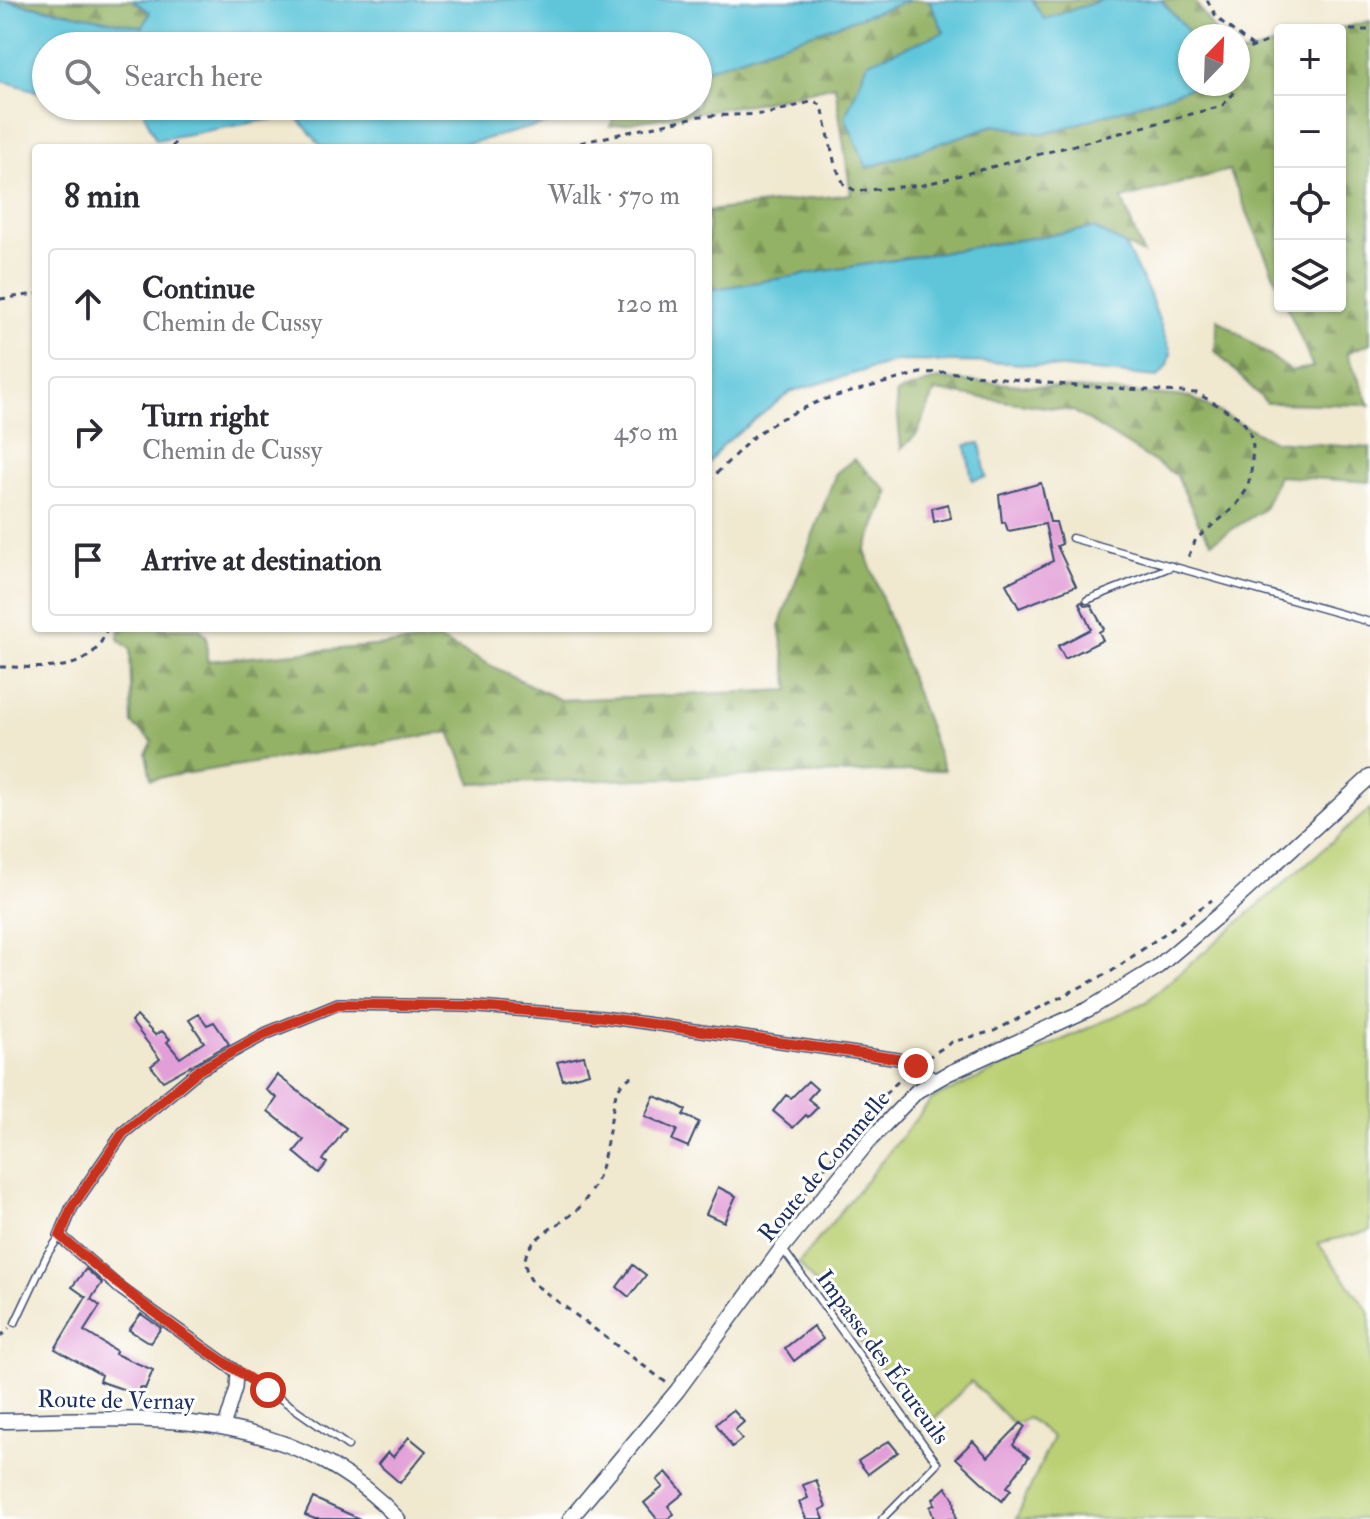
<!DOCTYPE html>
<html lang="en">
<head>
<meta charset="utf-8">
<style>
  body { margin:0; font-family:"IM FELL Double Pica",serif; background:#f2f2f3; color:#2b2b33 }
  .controls { position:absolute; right:24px; top:24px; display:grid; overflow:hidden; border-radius:8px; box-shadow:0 2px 6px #0004 }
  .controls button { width:72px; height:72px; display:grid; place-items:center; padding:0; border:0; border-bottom:2px solid #e1e1e2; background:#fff; color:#2b2b33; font:40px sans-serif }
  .compass { position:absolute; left:1178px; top:24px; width:72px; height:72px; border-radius:50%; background:#fff; box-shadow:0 2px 6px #0004; rotate:23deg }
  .stop { position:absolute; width:24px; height:24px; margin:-18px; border:6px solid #c8321e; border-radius:50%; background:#fff }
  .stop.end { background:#c8321e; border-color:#fff; box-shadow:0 2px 8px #0008 }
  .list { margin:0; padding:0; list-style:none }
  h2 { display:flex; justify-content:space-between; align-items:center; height:104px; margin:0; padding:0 32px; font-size:34px }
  h2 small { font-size:26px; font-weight:400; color:#7c7c81 }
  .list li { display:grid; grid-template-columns:52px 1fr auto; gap:24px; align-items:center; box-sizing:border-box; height:112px; margin:0 16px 16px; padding:0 16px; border:2px solid #e1e1e2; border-radius:8px }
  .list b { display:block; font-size:30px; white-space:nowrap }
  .list p { margin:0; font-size:26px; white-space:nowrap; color:#7c7c81 }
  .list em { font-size:26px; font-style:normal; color:#7c7c81 }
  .icon { flex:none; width:44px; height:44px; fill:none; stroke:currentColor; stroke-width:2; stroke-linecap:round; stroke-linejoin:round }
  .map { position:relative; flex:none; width:1370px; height:1519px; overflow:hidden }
  .search { position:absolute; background:#fff; box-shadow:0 2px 6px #0004; left:32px; top:32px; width:680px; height:88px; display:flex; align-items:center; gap:20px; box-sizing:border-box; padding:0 28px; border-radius:44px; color:#7c7c81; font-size:30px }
  .panel { position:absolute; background:#fff; box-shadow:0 2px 6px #0004; left:32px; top:144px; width:680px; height:488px; border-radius:8px }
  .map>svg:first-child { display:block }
</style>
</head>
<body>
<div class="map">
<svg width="1370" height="1519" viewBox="0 0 1370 1519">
  <defs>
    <pattern id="forest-firs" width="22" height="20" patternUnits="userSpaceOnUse" patternTransform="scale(2)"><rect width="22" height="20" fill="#94b266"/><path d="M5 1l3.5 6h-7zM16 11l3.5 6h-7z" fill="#789157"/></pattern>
  </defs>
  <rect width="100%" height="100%" fill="#fff"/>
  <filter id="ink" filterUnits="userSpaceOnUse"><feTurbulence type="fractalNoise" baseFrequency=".0125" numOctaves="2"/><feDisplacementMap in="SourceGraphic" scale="16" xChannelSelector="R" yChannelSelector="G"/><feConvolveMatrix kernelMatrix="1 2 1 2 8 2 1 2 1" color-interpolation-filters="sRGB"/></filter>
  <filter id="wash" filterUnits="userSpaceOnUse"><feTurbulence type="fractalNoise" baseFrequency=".006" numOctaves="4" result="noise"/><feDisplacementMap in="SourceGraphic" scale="32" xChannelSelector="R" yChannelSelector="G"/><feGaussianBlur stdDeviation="1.8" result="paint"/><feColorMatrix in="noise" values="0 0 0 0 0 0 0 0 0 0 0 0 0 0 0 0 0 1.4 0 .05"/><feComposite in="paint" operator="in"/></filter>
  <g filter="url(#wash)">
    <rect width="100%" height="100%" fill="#f0e8cf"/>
    <path fill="#bbd074" stroke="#6b8069" stroke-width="2" d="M1370,809v422l-52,12 52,70v206h-354l37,-82 -25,-19 -15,6 -42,-43 -44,46 -128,-164 133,-164 214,-97z"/>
    <path fill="url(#forest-firs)" stroke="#587062" stroke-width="2" d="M5,0h127l18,12 -7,16z
      M911,0h18l15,32 -77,136 128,-43 50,9 148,-47 1,-3h44v-29l42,-11v245l-51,-119 -107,29 21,55 -50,-26 -385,62v-79l143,-17 -16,-109 -73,17 -152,24 9,-20h79v-34z
      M1033,0h69l-58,20z
      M1161,0h33l24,36h-26z
      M1370,21v322l-23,10 23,52 -103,-2 -52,-52 3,-32 73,52 22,-4 -26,-61h53v-276h-7z
      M938,379l252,18 83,44 97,7v34l-92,-6 -14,33 -52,33 -13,-18 -22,-48 -104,-65 -138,-20 -18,43 -16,15 -5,-56z
      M854,459l35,33 -24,59 79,219 -472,14 -22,-52 -299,47 -5,-25 7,-12 -21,-18 -2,-75 -12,-10 1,-11h80l8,9v24l233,-21 120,60 230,-10 -11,-64 57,-153z"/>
    <path fill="#5ec6da" stroke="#3c7a9c" stroke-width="2" d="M0,0l143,27 7,-15 -18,-12h779l-213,72v-26h-652v48l-46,-14z
      M929,0h103l12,19 58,-19h59l31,36 -2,48h4v3l-149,47 -51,-9 -127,43 -22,-51 23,-55 76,-30z
      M141,106h475l-166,42h-127l-28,-33 -139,25z
      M1093,228l31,16 25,49 22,60 -3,12 -10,12 -148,-14 -112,-2 -108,31 -67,53 -15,19v-174z
      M980,443l6,34 -14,3 -6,-35z"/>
    <g id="blocks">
      <path fill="#e29ed7" d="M1041,483l9,39h6l6,22 -5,2 19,40 -57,22 -13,-24 47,-23 -8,-37 -37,7 -3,-9 -3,1 -3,-28z
        M948,504l3,14 -17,4 -2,-14z
        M1082,602l3,4 6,-1 13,24 -5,3 4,8 -38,19 -7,-13 33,-17 -12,-26z
        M199,1014l8,11 7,-3 15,22 -66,37 -12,-15 9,-7 -29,-38 6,-5 18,19 7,-4 8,8 -3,3 13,16 24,-16 -15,-22z
        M584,1056l5,17 -26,7 -6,-18z
        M277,1075l69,53 -23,32 4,3 -8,10 -25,-21 10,-12 -36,-29 9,-13 -11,-8z
        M808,1081l9,8 -9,10 10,8 -10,10 -2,-2 -13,13 -20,-17 13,-16 5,3z
        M654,1096l21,8 11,6 -3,5 16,7 -11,25 -16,-7 5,-10 -32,-14z
        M718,1187l18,9 -12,26 -18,-8z
        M633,1265l13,10 -17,22 -12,-10z
        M86,1269l16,14 -11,16 9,7 -16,25 32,20 -1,3 38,16 -8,19 -5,-2 -3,7 -38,-13 2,-6 -46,-26 31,-52 -14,-10z
        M141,1314l20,14 -11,15 -21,-13z
        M813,1326l10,13 -29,22 -9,-13z
        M733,1410l11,12 -9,8 7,9 -10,8 -16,-23z
        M1021,1423l4,3 -12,19 16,12 -22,30 4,3 -9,11 -46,-43 17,-17 15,16z
        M409,1437l17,14 -26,32 -22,-19 10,-12 5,5z
        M889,1441l9,11 -30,22 -10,-13z
        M666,1472l18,21 -16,13 6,8 -6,5h-11l-13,-16 19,-16 -6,-7z
        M816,1480l10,27 -6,3 4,9h-18l-7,-17 9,-4 -5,-13z
        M946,1487l8,12 2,20h-22l-4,-12 5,-3 -2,-5z
        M313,1498l47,21h-45l-10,-4z"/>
    </g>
  </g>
  <g filter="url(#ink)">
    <use href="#blocks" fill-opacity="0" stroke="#3b4b6f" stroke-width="2"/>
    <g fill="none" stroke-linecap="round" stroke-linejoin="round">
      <g stroke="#3b4b6f" stroke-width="9">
        <path id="service" d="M1072,538l298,84
          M1087,600l86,-34
          M782,1248l155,215 -55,56
          M15,1323l33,-70 12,-17
          M237,1372l31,18 80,56"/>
      </g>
      <g stroke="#3b4b6f" stroke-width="14">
        <path id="minor" d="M224,1427l12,-39 1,-16 -116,-83 -61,-53 12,-29 51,-74 76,-63 68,-37 71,-29 128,2 137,11 296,42 17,7 19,14"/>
      </g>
      <g stroke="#3b4b6f" stroke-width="17">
        <path id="tertiary" d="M0,1421c143,-2 290,-18 398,98
          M570,1519l107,-128 105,-143 86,-106 49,-51 30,-17 142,-65 67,-41 63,-53 151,-138"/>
      </g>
      <path stroke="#3b4b6f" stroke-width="3" stroke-dasharray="6 6" stroke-linecap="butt" d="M1207,0l10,18 36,29
        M1338,30h32
        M1238,68l6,-17 36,-15
        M172,148l4,-8
        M557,148l143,-32 67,-2 47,-13 8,5 13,59 9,19 12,7 67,-6 299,-79 11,-12 2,-10
        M0,299l36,-5
        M708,482l47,-47 27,-17 40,-18 98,-27 27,-1 129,14 121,7 44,26 8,11 4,16 -2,27 -4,16 -12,18 -39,32 -10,23
        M0,667c42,-1 92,11 107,-39
        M927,1058l25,-16 42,-11 118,-60 100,-71
        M632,1076l-10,7 -6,10c-6,26 -10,69 -21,91 -5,9 -11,19 -18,26 -22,20 -71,34 -44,73l135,101
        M788,1216l82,-108 35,-33
        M0,1337l9,-9"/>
      <use href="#service" stroke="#fff" stroke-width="6"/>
      <use href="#minor" stroke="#fff" stroke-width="11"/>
      <use href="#tertiary" stroke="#fff" stroke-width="14"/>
    </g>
  </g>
  <g fill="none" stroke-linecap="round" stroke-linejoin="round" filter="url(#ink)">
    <path stroke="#c8321e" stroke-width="10" d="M268,1390c-74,-44 -143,-98 -208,-154l12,-29 51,-74 76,-63 68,-37 71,-29 128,2 137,11 296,42 17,7"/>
  </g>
  <g text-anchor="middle" stroke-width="6" stroke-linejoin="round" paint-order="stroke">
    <g font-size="24" fill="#1b2f5e" stroke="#fff">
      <text transform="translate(824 1166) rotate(-50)" y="8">Route de Commelle</text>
      <text transform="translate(883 1357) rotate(54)" y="8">Impasse des Écureuils</text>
      <text transform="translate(116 1400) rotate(1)" y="8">Route de Vernay</text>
    </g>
  </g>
</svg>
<div class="controls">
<button>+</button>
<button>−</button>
<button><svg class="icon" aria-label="locate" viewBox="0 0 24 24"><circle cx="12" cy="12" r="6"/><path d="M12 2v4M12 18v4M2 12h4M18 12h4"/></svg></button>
<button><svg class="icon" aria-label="layers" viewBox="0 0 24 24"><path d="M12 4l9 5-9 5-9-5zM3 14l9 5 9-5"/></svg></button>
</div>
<svg class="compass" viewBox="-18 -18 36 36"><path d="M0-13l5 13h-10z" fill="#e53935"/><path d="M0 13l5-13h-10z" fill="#7c7c81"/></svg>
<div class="stop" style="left:268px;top:1390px"></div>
<div class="stop end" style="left:916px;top:1066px"></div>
<div class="search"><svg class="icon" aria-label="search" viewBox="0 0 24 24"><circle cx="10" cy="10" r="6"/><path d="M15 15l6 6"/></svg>Search here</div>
<section class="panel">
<h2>8 min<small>Walk · 570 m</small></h2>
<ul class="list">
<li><svg class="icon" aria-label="ahead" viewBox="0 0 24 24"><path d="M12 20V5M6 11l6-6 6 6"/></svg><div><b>Continue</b><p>Chemin de Cussy</p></div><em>120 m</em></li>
<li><svg class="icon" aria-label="right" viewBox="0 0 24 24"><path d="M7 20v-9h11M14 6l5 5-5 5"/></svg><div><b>Turn right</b><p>Chemin de Cussy</p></div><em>450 m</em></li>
<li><svg class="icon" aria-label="arrive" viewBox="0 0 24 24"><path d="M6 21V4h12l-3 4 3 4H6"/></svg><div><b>Arrive at destination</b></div></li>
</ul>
</section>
</div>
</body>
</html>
